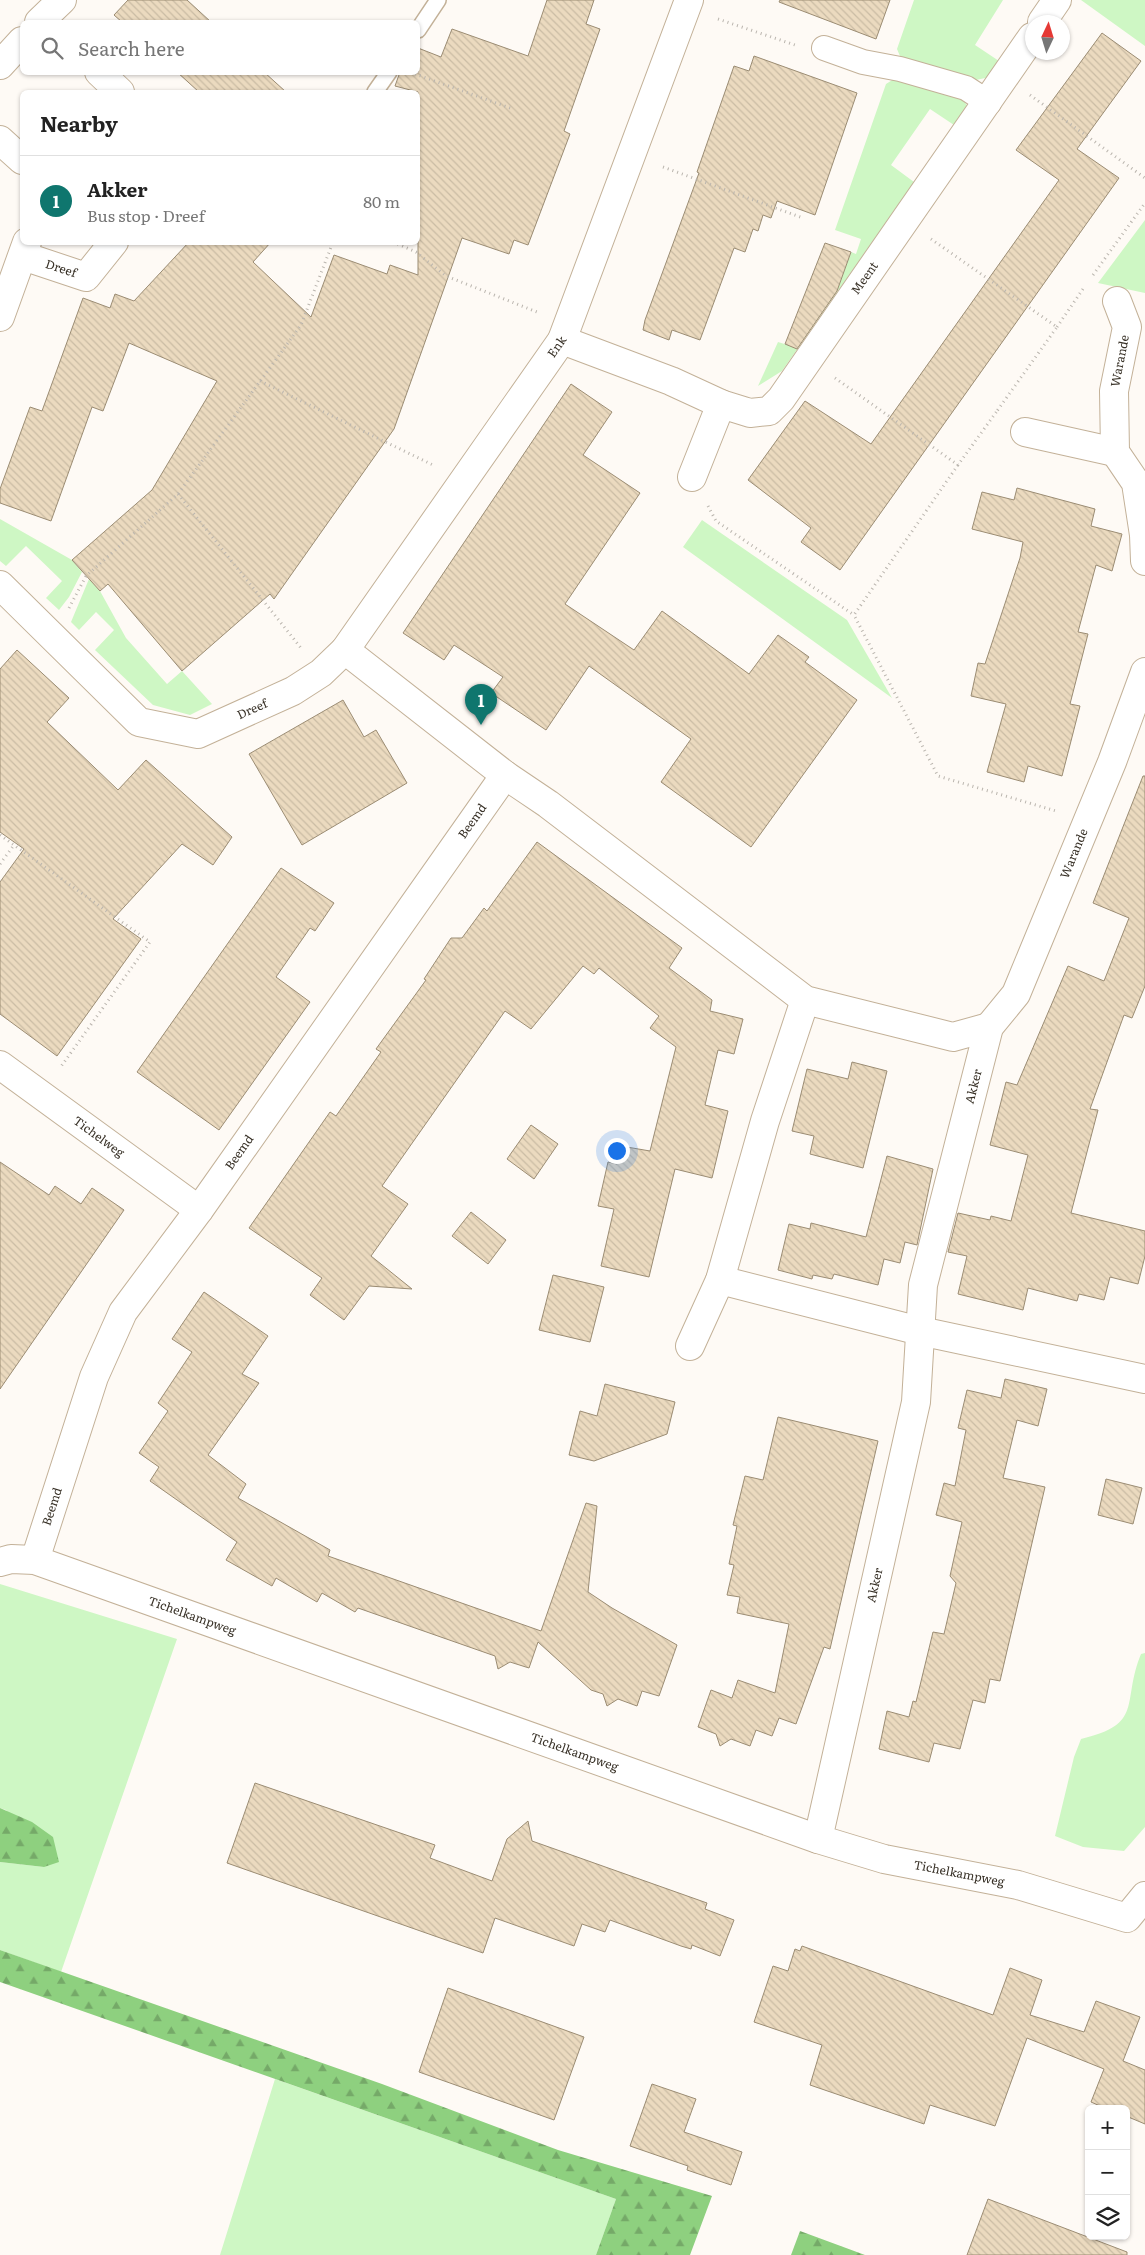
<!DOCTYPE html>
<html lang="en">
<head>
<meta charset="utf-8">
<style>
  body { margin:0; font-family:Literata,serif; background:#f6f6f6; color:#222 }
  .controls { position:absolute; right:15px; bottom:15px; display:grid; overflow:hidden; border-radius:8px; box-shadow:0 1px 4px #0004 }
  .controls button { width:45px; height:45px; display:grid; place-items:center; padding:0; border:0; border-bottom:1px solid #e0e0e0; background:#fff; color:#222; font:25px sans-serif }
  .compass { position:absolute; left:1025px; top:15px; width:45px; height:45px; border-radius:50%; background:#fff; box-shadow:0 1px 4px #0004; rotate:4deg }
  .you { position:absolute; left:616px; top:1150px; width:18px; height:18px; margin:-12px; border:4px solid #fff; border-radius:50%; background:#1a73e8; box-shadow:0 0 0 8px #1a73e833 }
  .badge { display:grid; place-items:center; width:32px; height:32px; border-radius:50%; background:#0f766e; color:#fff; font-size:16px; font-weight:700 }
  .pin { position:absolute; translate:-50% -41px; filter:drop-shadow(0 1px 2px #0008) }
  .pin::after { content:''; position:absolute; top:26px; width:18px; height:15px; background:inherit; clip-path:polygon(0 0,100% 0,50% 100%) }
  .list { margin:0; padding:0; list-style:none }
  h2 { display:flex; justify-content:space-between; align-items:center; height:65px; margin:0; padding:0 20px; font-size:21px }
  h2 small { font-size:16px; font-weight:400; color:#767676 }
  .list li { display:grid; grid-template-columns:32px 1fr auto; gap:15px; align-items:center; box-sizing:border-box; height:90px; padding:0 20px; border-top:1px solid #e0e0e0 }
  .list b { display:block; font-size:19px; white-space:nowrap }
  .list p { margin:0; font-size:16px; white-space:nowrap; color:#767676 }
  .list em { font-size:16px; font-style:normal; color:#767676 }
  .icon { flex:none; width:28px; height:28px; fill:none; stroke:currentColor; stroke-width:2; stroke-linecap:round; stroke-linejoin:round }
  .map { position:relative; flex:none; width:1145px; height:2255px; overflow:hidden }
  .search { position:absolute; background:#fff; box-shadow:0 1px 4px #0004; left:20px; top:20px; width:400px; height:55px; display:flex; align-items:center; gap:12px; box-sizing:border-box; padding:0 18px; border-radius:8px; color:#767676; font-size:19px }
  .panel { position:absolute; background:#fff; box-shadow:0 1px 4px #0004; left:20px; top:90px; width:400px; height:155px; border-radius:8px }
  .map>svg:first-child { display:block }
</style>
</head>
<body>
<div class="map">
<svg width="1145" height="2255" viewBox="0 0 1145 2255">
  <defs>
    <pattern id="forest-firs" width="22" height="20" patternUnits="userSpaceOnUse" patternTransform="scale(1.25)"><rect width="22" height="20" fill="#8ed07f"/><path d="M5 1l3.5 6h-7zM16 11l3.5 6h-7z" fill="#75a968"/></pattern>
    <pattern id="building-back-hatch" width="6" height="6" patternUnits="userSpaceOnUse" patternTransform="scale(1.25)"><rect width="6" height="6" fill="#ebdabf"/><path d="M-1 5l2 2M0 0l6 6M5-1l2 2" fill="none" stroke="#cabca4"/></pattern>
  </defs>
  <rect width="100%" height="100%" fill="#fefaf5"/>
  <path fill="#cef7c4" d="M914,0h89l-28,45 24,16 -9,16 -19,4 -69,-20 -5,-12z
    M1081,0h64v46z
    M897,77l63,18 8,12 -14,18 -24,-16 -39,56 23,17 -132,189 -24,15 20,-44 13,4 52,-73 8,-21 5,2 5,-15 -26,-9 51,-146z
    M1145,220v73l-47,-10z
    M0,519l72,41 10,12 -13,25 -10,13 -13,-12 16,-17 -36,-35 -20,20 -6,-5z
    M702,520l145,100 45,78 -209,-151z
    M89,579l11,12 26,47 41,46 15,-13 30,33 -22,11 -37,-10 -58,-55 19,-20 -18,-18 -17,18 -8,-8z
    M0,1584l177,55 -116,333 -61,-22v-88l44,5 -38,-57 -6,-2z
    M1145,1653v174l-21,24 -41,-4 -28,-11 19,-79 7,-18c64,-15 40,-36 60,-85z
    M275,2079l341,120 -20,56h-376z"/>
  <path fill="url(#forest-firs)" d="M0,1808l32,14 21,15 6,25 -15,5 -44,-5z
    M0,1950l382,134 176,66 154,46 -22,59h-94l20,-56 -616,-217z
    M800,2231l65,24h-74z"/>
  <path fill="url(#building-back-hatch)" stroke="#9b8c73" d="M128,0h59l24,22h-89l-8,-7z
    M547,0h47l-8,24 14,5 -36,102 6,3 -42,111 -14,-5 -5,14 -47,-16 -68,191 -120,170 -4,-5 -88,77 -74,-87 -8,7 -28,-31 80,-70 65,-109 -88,-38 -26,68 -11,-4 -41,114 -51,-18v-14l30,-82 12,4 41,-113 27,10 5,-14 19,7 55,-59h82l-18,20 58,55 23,-62 53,19 3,-9 28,10v-183l-23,-6 5,-14h18v-24l23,9 11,-28 76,27z
    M780,0h110l-14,39 -97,-37z
    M1102,33l39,28 -64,88 42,29 -279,392 -39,-28 10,-14 -63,-48 57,-79 66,43 188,-264 -43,-30z
    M754,56l103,37 -42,122 -38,-14 -6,17 -8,-3 -5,16 -5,-2 -8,23 -11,-4 -34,92 -28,-10 -3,10 -26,-10 2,-10 54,-147 -2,-1 37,-106 15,5z
    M177,72h87l22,20h-87z
    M825,243l26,9 -14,39 -40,58 -12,-5z
    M571,384l41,28 -29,43 57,38 -75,111 69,46 28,-39 87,63 29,-39 31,22 -4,5 52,38 -106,147 -90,-65 30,-43 -102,-73 -43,64 -55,-37 12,-16 -49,-32 -10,15 -41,-27z
    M1017,488l78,21 -4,17 31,8 -10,37 -16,-6 -18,67 10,2 -18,70 10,2 -18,70 -34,-10 -4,16 -37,-10 19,-68 -35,-8 7,-33 7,1 35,-106 3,-16 -51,-13 10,-37 32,8z
    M17,650l52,48 -22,24 71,68 28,-30 86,77 -19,28 -31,-21 -69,75 28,20 -84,117 -57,-42v-132l24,-33 -24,-17v-163z
    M343,700l21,37 12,-7 31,53 -105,62 -53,-91z
    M1143,776h2v210l-13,32 -8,-3 -34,94 8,1 -27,103 74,18v25l-7,28 -28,-7 -6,23 -25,-6 -2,7 -49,-13 -5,22 -65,-16 9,-38 -19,-4 10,-39 32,7 1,-4 20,5 17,-66 -38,-10 16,-63 11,3 51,-119 36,15 25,-63 -36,-15z
    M537,842l145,106 -13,20 43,32 -2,11 33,8 -9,35 -16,-4 -13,55 23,6 -16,67 -37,-9 -26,108 -48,-11 13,-57 -16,-3 10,-44 9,2 4,-18 29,5 26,-104 -26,-19 9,-12 -60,-48 -5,6 -11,-8 -52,63 -26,-18 -123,175 26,18 -37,52 41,33 -43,-3 -25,34 -34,-25 12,-17 -73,-50 81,-116 6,4 45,-64 -5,-3 50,-69 -2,-1 27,-41h11l22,-30 3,3z
    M281,868l53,35 -19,28 -5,-3 -34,49 34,25 -91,128 -82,-58z
    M852,1062l35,9 -24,97 -53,-14 4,-18 -22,-5 15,-62 41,10z
    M531,1125l27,19 -24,35 -27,-20z
    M887,1156l46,13 -16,76 -12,-3 -5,21 -16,-4 -6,26 -44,-11 -2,5 -19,-4 -1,4 -34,-9 11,-46 21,5 1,-6 55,14z
    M0,1162l49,33 6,-9 26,18 11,-16 32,22 -124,179z
    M471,1212l35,28 -18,24 -36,-28z
    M553,1275l51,12 -14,55 -51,-12z
    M204,1292l64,44 -26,38 17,9 -51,72 38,29 -8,14 92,52 -2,6 213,75 45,-128 11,3 -9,86 24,16 65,37 -18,51 -17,-5 -5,15 -19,-7 -11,7 -4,-12 -12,-4 -53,-48 -9,26 -19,-6 -12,7 -3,-13 -137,-48 -3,4 -33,-19 -5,9 -41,-24 -4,8 -46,-26 11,-18 -87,-61 9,-14 -20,-14 29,-42 -10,-8 34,-51 -20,-13z
    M1005,1379l42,10 -9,37 -21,-6 -14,58 42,9 -45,194 -10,-2 -5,24 -12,-3 -13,49 -26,-6 -5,19 -50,-13 8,-38 22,6 4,-16 3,1 17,-70 11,2 12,-51 -6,-7 12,-54 -26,-7 8,-32 11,3 11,-56 -8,-2 9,-38 34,8z
    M605,1384l70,18 -8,32 -73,27 -25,-6 11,-44 17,5z
    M778,1417l100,24 -48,208 -6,-2 -28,77 -17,-6 -7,18 -16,-6 -6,16 -19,-7 -11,7 -4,-12 -18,-7 13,-37 21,8 6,-18 37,13 14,-69 -52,-11 3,-16 -13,-2 7,-30 -5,-1 8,-38 -4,-1 12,-49 18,4z
    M1106,1479l36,9 -9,36 -35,-9z
    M255,1783l180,62 -5,13 62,23 15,-42 21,-18 4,20 175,62 -2,6 29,11 -14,36 -28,-11 -1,4 -10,-3 -71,-26 -5,12 -23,-8 -8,22 -79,-28 -12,35 -256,-90z
    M802,1946l191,69 17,-47 32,12 -12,35 54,17 12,-31 44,16 -17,44 22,9v54l-19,-8v-7h-19l-16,-7 13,-33 -77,-31 -32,88 -65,-21 -6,19 -114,-39 12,-40 -68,-23 19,-56 15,5 7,-22 5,2z
    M448,1988l136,49 -30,83 -135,-48z
    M652,2084l44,15 -12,33 58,20 -11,33 -44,-15 1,-4 -58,-20z
    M988,2199l139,53v3h-160z"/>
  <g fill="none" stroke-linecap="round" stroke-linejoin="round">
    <g stroke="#c3b198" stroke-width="18">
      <path id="service" d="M418,30l20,-30
        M375,92l14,-20"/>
    </g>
    <g stroke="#c3b198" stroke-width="26">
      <path id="pedestrian" d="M824,48l39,14 37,7 66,19 23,15"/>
    </g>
    <g stroke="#c3b198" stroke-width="30">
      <g id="minor">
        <path d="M39,22l23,-22"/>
        <path d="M1042,22l15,-22"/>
        <path d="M0,65l22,-24"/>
        <path d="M99,72l21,20"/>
        <path d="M0,140l22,20"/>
        <path id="s1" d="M23,256l63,21 28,-35"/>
        <path d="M1117,301l10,26 -13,64 1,61 21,31 8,52 1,26"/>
        <path d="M0,317l27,-75"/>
        <path d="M562,340l109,41 50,23"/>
        <path d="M1025,432l90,20"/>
        <path id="s2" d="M692,477l29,-73 29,9 19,-2 12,-12 251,-362"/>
        <path id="s3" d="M0,585l139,137 59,12 95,-43 28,-18 24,-23 160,125 43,29 257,196 148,37 36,-10"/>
        <path id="s4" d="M345,650l217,-310 127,-340"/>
        <path id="s5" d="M0,1065l199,145"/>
        <path d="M720,1280l200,51 225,48"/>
        <path d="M690,1346l30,-66 45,-159 40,-121"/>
        <path id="s6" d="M35,1560l59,-183 29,-65 76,-102 306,-435"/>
        <path id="s7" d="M0,1562l11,-3 24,1 783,279 66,20 134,26 109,33 18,-22"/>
        <path id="s8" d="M818,1839l98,-437 7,-117 66,-258 27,-33 96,-232 33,-90"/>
      </g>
    </g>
    <path stroke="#bab5ae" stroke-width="3" stroke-dasharray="1 4" stroke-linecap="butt" d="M718,19l77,26
      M415,74l98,35
      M1030,95l115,83
      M663,167l140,51
      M931,239l126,88 -60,84 2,1
      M393,242l23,10 30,24 91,36
      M1093,275l52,-72
      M1057,327l28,-41
      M835,378l123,87 39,-54
      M260,381l175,85
      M958,465l-104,150 84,161 118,35
      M178,494l123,154
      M708,506l8,15 138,94
      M69,608l17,-32 92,-82 123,-169 32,-83
      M0,835l150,107 -90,126
      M0,864l14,-19"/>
    <use href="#service" stroke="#fff" stroke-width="15"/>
    <use href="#pedestrian" stroke="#fff" stroke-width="24"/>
    <use href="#minor" stroke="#fff" stroke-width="28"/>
  </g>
  <g text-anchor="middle" stroke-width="5" stroke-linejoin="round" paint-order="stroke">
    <g font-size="12" fill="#393228" stroke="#fff">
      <text dy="4" stroke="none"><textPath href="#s1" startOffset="40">Dreef</textPath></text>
      <text dy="4" stroke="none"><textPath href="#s2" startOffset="292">Meent</textPath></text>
      <text dy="4" stroke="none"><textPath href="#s4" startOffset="370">Enk</textPath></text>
      <text transform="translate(1120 361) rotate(-79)" y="4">Warande</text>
      <text dy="4" stroke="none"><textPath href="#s3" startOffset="315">Dreef</textPath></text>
      <text dy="4" stroke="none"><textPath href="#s6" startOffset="866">Beemd</textPath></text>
      <text dy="4" stroke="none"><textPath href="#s8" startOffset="1026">Warande</textPath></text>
      <text dy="4" stroke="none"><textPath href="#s8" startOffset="770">Akker</textPath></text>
      <text dy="4" stroke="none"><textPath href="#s5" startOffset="122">Tichelweg</textPath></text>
      <text dy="4" stroke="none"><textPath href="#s6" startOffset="461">Beemd</textPath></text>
      <text dy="4" stroke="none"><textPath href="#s6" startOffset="56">Beemd</textPath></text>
      <text dy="4" stroke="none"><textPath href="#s8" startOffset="260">Akker</textPath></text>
      <text dy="4" stroke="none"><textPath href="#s7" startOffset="202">Tichelkampweg</textPath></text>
      <text dy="4" stroke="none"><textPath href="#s7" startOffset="608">Tichelkampweg</textPath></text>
      <text dy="4" stroke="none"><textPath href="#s7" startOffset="1012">Tichelkampweg</textPath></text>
    </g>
  </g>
</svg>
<div class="controls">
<button>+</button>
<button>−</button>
<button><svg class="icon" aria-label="layers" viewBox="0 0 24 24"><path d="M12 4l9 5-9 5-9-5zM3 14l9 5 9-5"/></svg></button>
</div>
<svg class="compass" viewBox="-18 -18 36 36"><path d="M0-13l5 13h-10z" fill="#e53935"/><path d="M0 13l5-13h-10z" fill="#767676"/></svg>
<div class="you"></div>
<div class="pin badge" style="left:481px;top:725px">1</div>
<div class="search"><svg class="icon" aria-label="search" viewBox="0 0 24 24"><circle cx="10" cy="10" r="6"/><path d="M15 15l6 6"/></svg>Search here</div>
<section class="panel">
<h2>Nearby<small></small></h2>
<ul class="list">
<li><span class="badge">1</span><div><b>Akker</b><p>Bus stop · Dreef</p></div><em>80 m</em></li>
</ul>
</section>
</div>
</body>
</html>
